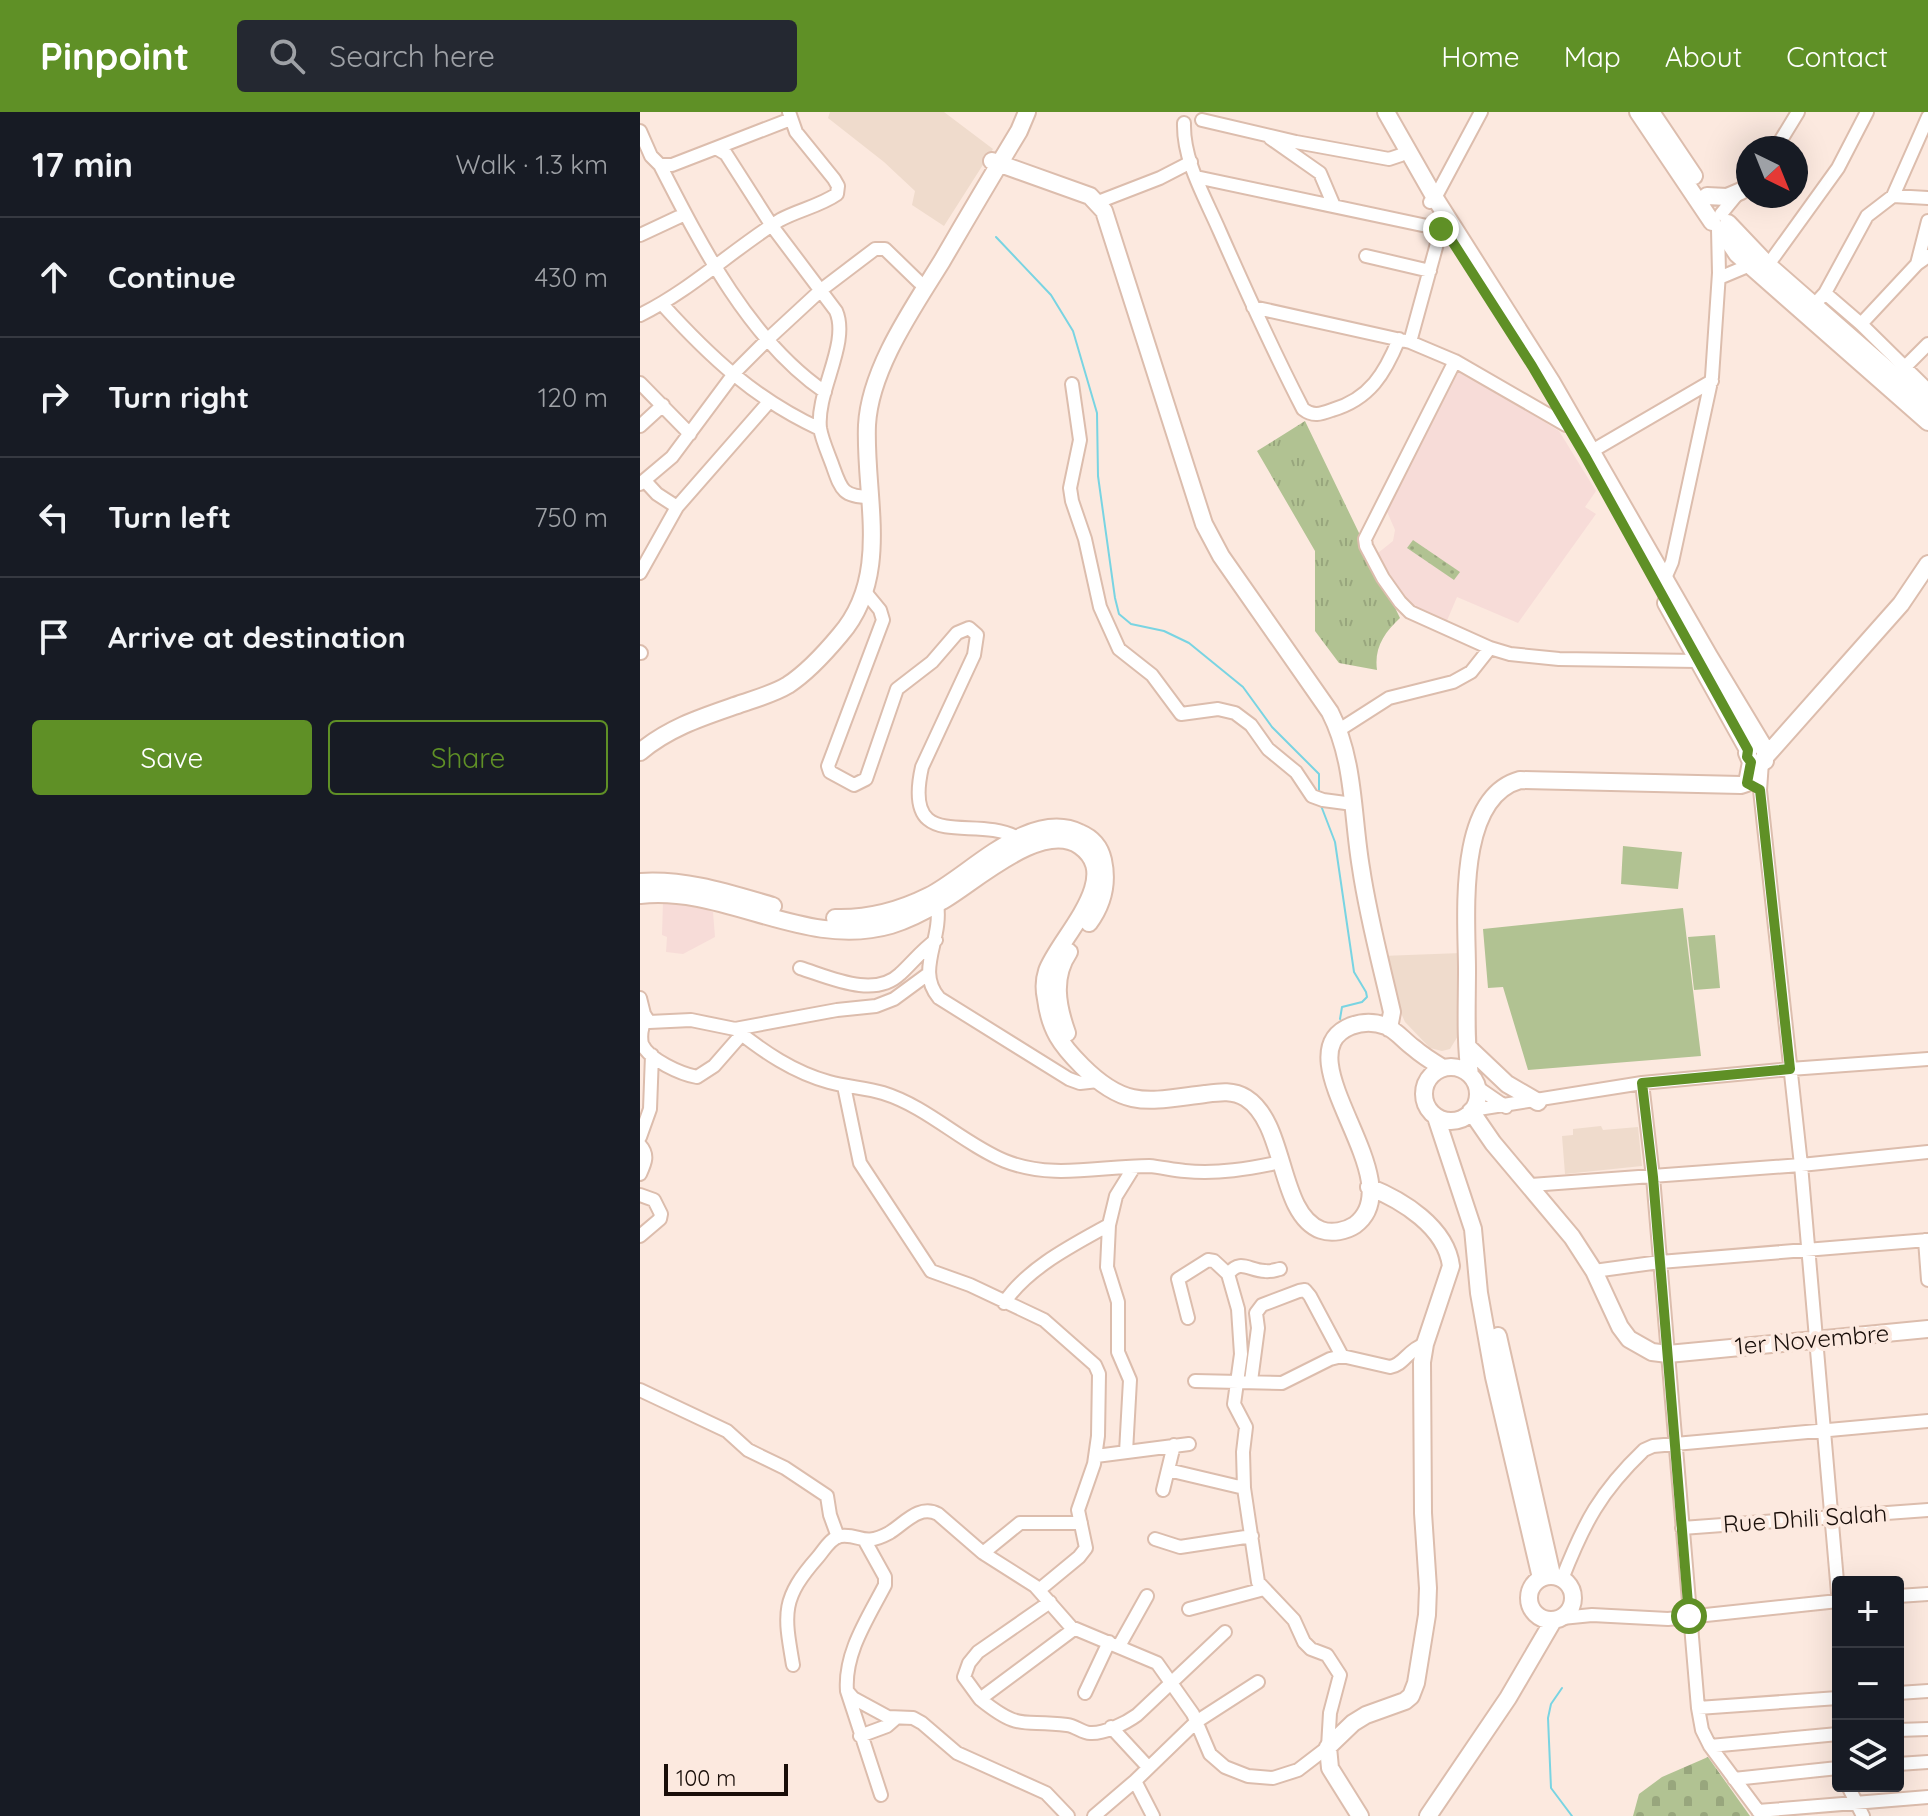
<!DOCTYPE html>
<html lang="en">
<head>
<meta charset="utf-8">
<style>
  body { margin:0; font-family:Quicksand,sans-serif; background:#242831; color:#f1f3f6 }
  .controls { position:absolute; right:24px; bottom:24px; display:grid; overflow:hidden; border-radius:8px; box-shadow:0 8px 32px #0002 }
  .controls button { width:72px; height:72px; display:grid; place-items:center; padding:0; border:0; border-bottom:2px solid #363941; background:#171b24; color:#f1f3f6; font:40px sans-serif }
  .compass { position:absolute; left:1096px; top:24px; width:72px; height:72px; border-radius:50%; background:#171b24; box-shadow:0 8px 32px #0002; rotate:137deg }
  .scale { position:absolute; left:24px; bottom:20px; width:124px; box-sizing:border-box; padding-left:8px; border:4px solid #190e09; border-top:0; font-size:22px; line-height:28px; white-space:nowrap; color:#190e09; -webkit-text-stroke:6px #fce9df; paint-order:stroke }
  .stop { position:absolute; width:24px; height:24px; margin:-18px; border:6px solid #5f9026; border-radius:50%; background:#fff }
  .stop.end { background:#5f9026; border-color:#fff; box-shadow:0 2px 8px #0008 }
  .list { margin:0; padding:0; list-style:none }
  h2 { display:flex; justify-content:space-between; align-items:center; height:104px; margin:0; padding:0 32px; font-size:34px }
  h2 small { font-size:26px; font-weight:400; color:#9ea1a6 }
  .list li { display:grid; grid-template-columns:52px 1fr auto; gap:24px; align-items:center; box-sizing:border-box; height:120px; padding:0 32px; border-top:2px solid #363941 }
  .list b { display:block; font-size:30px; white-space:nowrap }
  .list em { font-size:26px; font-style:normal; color:#9ea1a6 }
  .actions { display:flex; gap:16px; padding:24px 32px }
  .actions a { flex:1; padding:18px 0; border:2px solid #5f9026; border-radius:8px; text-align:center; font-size:28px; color:#5f9026 }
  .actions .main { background:#5f9026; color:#fff }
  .icon { flex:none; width:44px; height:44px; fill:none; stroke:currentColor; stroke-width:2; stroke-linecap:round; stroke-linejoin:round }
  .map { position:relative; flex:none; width:1288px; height:1704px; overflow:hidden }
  header { display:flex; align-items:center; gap:48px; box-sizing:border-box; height:112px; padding:0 40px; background:#5f9026; color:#fff }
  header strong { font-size:38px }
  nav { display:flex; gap:44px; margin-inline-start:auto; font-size:28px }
  .search { width:560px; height:72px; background:#242831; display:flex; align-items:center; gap:20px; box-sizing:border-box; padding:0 28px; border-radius:8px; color:#9ea1a6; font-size:30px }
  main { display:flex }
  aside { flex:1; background:#171b24 }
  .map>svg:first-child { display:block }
</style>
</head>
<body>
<header>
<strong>Pinpoint</strong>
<div class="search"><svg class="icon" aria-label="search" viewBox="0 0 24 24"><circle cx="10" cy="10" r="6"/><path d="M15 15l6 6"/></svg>Search here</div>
<nav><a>Home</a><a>Map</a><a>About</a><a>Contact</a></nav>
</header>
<main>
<aside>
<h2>17 min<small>Walk · 1.3 km</small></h2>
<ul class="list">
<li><svg class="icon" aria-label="ahead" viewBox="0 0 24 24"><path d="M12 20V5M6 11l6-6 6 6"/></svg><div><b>Continue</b></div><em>430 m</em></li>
<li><svg class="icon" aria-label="right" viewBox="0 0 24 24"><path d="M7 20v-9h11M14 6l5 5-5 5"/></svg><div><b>Turn right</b></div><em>120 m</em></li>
<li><svg class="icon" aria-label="left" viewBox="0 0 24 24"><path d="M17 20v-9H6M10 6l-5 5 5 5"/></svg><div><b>Turn left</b></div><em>750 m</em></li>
<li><svg class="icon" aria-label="arrive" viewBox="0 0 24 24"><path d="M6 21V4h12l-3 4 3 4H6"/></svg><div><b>Arrive at destination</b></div></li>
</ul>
<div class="actions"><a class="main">Save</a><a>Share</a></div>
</aside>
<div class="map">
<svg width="1288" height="1704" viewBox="0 0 1288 1704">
  <defs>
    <pattern id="cemetery-stones" width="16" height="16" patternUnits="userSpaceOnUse" patternTransform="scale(2)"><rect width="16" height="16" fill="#b1c292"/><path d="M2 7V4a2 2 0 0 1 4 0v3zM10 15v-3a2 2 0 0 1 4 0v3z" fill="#98a67d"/></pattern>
    <pattern id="park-tufts" width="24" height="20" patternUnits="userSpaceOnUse" patternTransform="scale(2)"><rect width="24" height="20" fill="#b1c292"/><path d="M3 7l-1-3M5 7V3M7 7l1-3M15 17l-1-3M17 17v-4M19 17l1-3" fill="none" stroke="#98a67d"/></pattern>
    <pattern id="garden-dots" width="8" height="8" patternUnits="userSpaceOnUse" patternTransform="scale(2)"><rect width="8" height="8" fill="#b1c292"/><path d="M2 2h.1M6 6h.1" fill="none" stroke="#98a67d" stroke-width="1.8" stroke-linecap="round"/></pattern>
  </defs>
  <rect width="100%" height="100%" fill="#fce9df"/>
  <path fill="#efdbcc" d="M190,0h114l49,37 -49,77 -32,-21 3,-14 -31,-29 -56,-44z
    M821,841v78l-11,18 -8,2 -12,-3 -25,-26 -14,-31 -9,-35z
    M961,1014l2,4 35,-3 4,39 -77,8 -3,-38 11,-1v-6z"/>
  <path fill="#f7dcd8" d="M818,256l101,63 37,60 -11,16 11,7 -78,109 -61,-26 -11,26 -39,-19 -29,-51 15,-12 2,-11 -10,-23z
    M23,789l27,2 23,9 2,25 -32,17 -17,-2 1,-15 -5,-2z"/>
  <path fill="#b1c292" d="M983,734l59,6 -4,37 -57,-5z
    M1043,796l18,148 -173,14 -25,-83 -15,1 -5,-59z
    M1075,823l5,53 -26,2 -6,-53z"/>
  <path fill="url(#cemetery-stones)" d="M1068,1645l42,59h-117l6,-22 23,-17z"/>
  <path fill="url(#park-tufts)" d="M665,309l95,197c-16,15 -26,30 -23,52l-38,-7 -24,-32v-80l-58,-100z"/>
  <path fill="url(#garden-dots)" d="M773,428l47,32 -6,8 -47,-32z"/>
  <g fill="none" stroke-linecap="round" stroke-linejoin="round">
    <path stroke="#79d4e2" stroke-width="2" d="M356,125l55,58 22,36 24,82 1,63 17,122 4,16 12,10 33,7 25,12 54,44 29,40 47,47v19
      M680,691l15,39 19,130 12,20 1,5 -5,5 -20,5 -2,12
      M922,1576l-11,16 -3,14 3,70 21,28"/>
    <g stroke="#dcbdad" stroke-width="16">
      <path id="minor" d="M562,8l94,22 93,17 12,-4
        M544,11c-1,38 21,74 36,109 26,59 53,119 83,177 10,8 18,5 29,1 38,-11 53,-37 67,-71
        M0,19l11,25 9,9h12l44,-17 10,6 46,72 64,85c14,32 -20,81 -16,117 2,12 8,25 12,36 9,25 10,33 38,33
        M630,26l50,35 14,33
        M76,36l75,-29
        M1136,36l22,-36
        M20,53c41,80 89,175 165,227
        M556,65l245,52 2,-2
        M1253,84l35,2
        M458,90l62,-24 31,-16
        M790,90l5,-4 46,-86
        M1081,102l27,-33
        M0,123l45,-21
        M726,144l64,15
        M1277,152l11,-43
        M1128,153l70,-97 29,-56
        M1079,166l31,-13
        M1185,181l36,31 67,66
        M22,192c48,53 93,95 158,125
        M1174,193l11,-12 42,-77 26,-20 35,-79
        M613,195l157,35 45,19 111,64
        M0,203c51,-25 92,-65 140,-95 18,-10 40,-14 57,-26l1,-8 -4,-7 -38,-47 -7,-20
        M1221,212l56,-60 11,-8
        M770,230l31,-113
        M815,249l-90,178 1,7 17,32 17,24 10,10 80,36 20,6 49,5 139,2
        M1265,255l23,-23
        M0,271l50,51
        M432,272l8,56 -10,48 2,13 13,38 15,68 19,42 33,26 29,39 37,-5 17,4 16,12 17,24 28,23 16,24 11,4 30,4
        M0,314l23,-21
        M952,339l120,-70
        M5,369l12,13 20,13
        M0,372l32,-27 64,-86 32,-32 53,-49 54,-41h10l34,33
        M0,461l37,-66 91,-104
        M1025,466l7,-16 40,-185 7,-104 -1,-44
        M226,481l14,17 3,10 -55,146 2,6 24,13 12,-6 31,-90 35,-27 25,-29 12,-5 8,7 -3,20 -52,112c-20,89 52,46 96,71
        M0,540l1,1
        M699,618l50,-32 64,-16 18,-10 19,-24
        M1122,650l-2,28 41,375 37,428
        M297,792c6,36 -22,66 2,94l130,81 11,4 18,-2
        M160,856c29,9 74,31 100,6 12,-11 22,-24 36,-34
        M0,886l4,16 5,8 42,-2 44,9 102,-19 39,-4 18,-7 34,-25
        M6,906c-4,8 -6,17 -4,26 7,16 39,30 55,33l17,-11 28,-32
        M95,917c29,23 58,43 94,53 18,5 37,6 54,11 45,14 79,50 122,68 48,19 94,5 144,5 12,1 24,4 36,5 33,3 64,-2 96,-9
        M1002,971l11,94 45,531 4,22 8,16 52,70
        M204,974l16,77 71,108 39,14 74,35 51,45 4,9 -1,62 -4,28 -16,46 8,38 -7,9 -40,33
        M837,975l29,20
        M832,998l170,-27 148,-14 138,-10
        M0,1025l10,-28 2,-54
        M0,1033c9,10 5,18 0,29
        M891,1073l270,-20 127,-13
        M0,1083l14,5 7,14 -1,5 -20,17
        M469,1113l-2,42 11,35v50l12,28 -4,72
        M1285,1128l3,40
        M954,1159l66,-9 268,-22
        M588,1162c13,-16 21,-3 37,-3 5,1 10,-1 15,-2
        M364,1191c23,-35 69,-58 105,-78l7,-29 18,-29
        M555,1269l87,2 48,-24 12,-3 48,11c14,-2 17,-17 35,-23
        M611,1269l7,-53 -2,-15 6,-8 37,-14 6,-1 5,6 32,60
        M0,1278l87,41 21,19 37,18 42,28 3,19 8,22
        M456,1344l93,-12
        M528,1358l76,18
        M523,1378l11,-45
        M1042,1416l246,-18
        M515,1427l25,8 72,-11
        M225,1429l20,36v8c-17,33 -41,68 -38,106l6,7 35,19 25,1 9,5 35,30 89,40 22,23
        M343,1441l37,-30h61
        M922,1467c22,-56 38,-87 82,-129l9,-4 275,-25
        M1258,1484l30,-2
        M549,1497l75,-20
        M922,1506l30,-3 76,4 170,-18
        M434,1517l-94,70c41,33 41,20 87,26 9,1 15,8 23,8 14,1 36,-10 47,-18l88,-83
        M479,1534l28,-50
        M153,1553c-9,-52 -12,-66 25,-108 6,-7 13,-20 23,-21 20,-2 22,11 48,-3 15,-9 30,-29 49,-19l45,39 52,33 36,41 86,36 36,51 17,40 15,13 23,9 25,2 25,-8 30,-23 2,-34 10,-38 -13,-20 -16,-6 -7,-7 -10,-22 -36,-38 -14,-94 -1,-36 3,-25 -12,-23 7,-50 -3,-45 -10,-35 -14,-13 -6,-1 -30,19 10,39
        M207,1579l34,104
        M445,1581l24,-51
        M1258,1581l30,-2
        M340,1587l-16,-22 5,-14 9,-11 72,-50
        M1058,1596l140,-10
        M471,1615l37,40
        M1258,1618l30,-1
        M220,1624l27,-10 8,-7
        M1070,1634l128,-12
        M1258,1652l30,-2
        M1094,1667l104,-11
        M495,1669l18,35
        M1208,1674l15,30
        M1118,1699l170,-14
        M454,1704l41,-35 61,-59 62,-40"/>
    </g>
    <g stroke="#dcbdad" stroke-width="20">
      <path id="major" d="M746,0l49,86 116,183 158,275 56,93v12l-5,3 -9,-2 -4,-9c2,-7 8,-10 15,-8
        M998,0l74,110
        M1011,0l43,64
        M352,49l98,35 14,15 100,313 17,32 109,156c25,49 22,103 31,156 7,48 20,96 31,144l-3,16
        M1067,84l20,1 14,-6
        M1088,111l40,42 160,140
        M1081,118l16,24 191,168
        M1026,491l82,147
        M0,640c31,-26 66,-36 103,-49 15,-5 32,-10 45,-18 20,-13 37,-32 52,-50 52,-60 24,-139 27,-210 3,-56 46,-117 75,-164 25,-43 51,-87 77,-130l8,-19
        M1127,643l134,-151 27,-40
        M0,770c47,-3 88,11 133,24
        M0,783c85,-10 165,55 251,30 17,-5 36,-15 51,-24 32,-18 100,-82 138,-55 45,32 -22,93 -33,125 -3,9 -3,19 -1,28 4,31 15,46 36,67 44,44 66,35 123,28 15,-2 28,-4 41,4 41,26 32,116 75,132 11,4 25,1 34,-5 60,-44 -76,-170 -4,-199 11,-4 24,-4 35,0 11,5 18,15 28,22 9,8 19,14 29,20
        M195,806c33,1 64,-7 94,-22 40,-20 101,-88 151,-63 12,5 20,14 23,27 5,23 0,44 -14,63
        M427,921c-10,-28 -15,-56 2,-81
        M829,936l38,36 31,18
        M784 982a27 27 0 1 1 54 0a27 27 0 1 1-54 0Z
        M830,963c-5,-34 -3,-70 -3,-105 0,-52 -12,-172 53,-190l221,5 6,-2 4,-21
        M831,999l22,32 79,94 22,34 26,56 9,12 23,13 16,2 260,-25
        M796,1005l37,112 6,64 15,84 47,201
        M858,1224l54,239
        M889 1486a22 22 0 1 1 44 0a22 22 0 1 1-44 0Z
        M720,1704l-30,-48 -2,-21 25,-24 13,-8 39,-14 6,-5 5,-13 11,-68 1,-27 -5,-75 -1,-151 3,-18 26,-78c-5,-39 -49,-66 -82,-79
        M788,1704l80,-118 45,-77"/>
    </g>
    <use href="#minor" stroke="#fff" stroke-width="12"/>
    <use href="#major" stroke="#fff" stroke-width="16"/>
  </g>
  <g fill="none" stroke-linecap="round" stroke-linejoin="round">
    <path stroke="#5f9026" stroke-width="10" d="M801,117l2,-2 89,139 53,90 163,294 -1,7 4,5 -4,21 13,7 30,279 -148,14 11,94 36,439"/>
  </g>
  <g text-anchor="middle" stroke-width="8" stroke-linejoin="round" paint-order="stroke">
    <g font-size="24" fill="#190e09" stroke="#fce9df">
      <text transform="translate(1172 1228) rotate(-5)" y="8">1er Novembre</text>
      <text transform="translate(1165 1407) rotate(-4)" y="8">Rue Dhili Salah</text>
    </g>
  </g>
</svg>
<div class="controls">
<button>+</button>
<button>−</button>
<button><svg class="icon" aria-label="layers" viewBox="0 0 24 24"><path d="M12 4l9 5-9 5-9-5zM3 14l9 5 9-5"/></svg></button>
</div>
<svg class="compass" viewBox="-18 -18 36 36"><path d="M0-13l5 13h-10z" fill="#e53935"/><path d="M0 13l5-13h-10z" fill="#9ea1a6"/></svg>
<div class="scale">100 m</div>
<div class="stop" style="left:1049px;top:1504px"></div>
<div class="stop end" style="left:801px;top:117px"></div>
</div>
</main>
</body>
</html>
